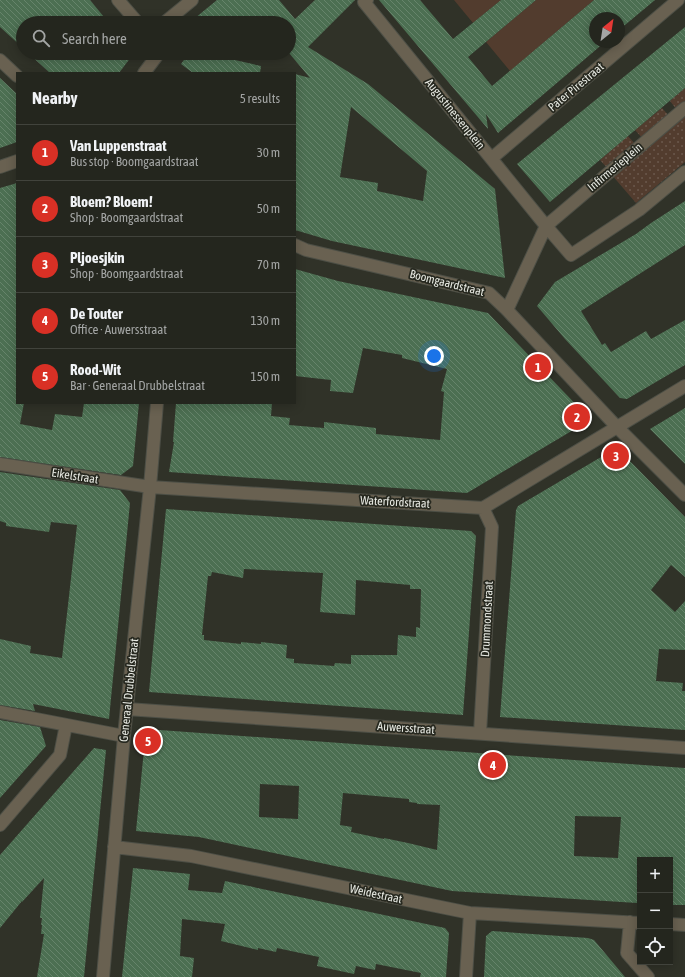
<!DOCTYPE html>
<html lang="en">
<head>
<meta charset="utf-8">
<style>
  body { margin:0; font-family:"Asap Condensed",sans-serif; background:#2c2e27; color:#f1f3f6 }
  .controls { position:absolute; right:12px; bottom:12px; display:grid; overflow:hidden; border-radius:0px; box-shadow:0 2px 10px #0003 }
  .controls button { width:36px; height:36px; display:grid; place-items:center; padding:0; border:0; border-bottom:1px solid #41433c; background:#24261e; color:#f1f3f6; font:20px sans-serif }
  .compass { position:absolute; left:589px; top:12px; width:36px; height:36px; border-radius:50%; background:#24261e; box-shadow:0 2px 10px #0003; rotate:30deg }
  .you { position:absolute; left:434px; top:356px; width:14px; height:14px; margin:-10px; border:3px solid #fff; border-radius:50%; background:#1a73e8; box-shadow:0 0 0 6px #1a73e833 }
  .badge { display:grid; place-items:center; width:26px; height:26px; border-radius:50%; background:#d93025; color:#fff; font-size:13px; font-weight:700 }
  .pin { position:absolute; translate:-50% -50%; border:2px solid #fff; box-shadow:0 1px 4px #0006 }
  .list { margin:0; padding:0; list-style:none }
  h2 { display:flex; justify-content:space-between; align-items:center; height:52px; margin:0; padding:0 16px; font-size:17px }
  h2 small { font-size:13px; font-weight:400; color:#a3a5a4 }
  .list li { display:grid; grid-template-columns:26px 1fr auto; gap:12px; align-items:center; box-sizing:border-box; height:56px; padding:0 16px; border-top:1px solid #41433c }
  .list b { display:block; font-size:15px; white-space:nowrap }
  .list p { margin:0; font-size:13px; white-space:nowrap; color:#a3a5a4 }
  .list em { font-size:13px; font-style:normal; color:#a3a5a4 }
  .icon { flex:none; width:22px; height:22px; fill:none; stroke:currentColor; stroke-width:2; stroke-linecap:round; stroke-linejoin:round }
  .map { position:relative; flex:none; width:685px; height:977px; overflow:hidden }
  .search { position:absolute; background:#24261e; box-shadow:0 2px 10px #0003; left:16px; top:16px; width:280px; height:44px; display:flex; align-items:center; gap:10px; box-sizing:border-box; padding:0 14px; border-radius:22px; color:#a3a5a4; font-size:15px }
  .panel { position:absolute; background:#24261e; box-shadow:0 2px 10px #0003; left:16px; top:72px; width:280px; height:332px; border-radius:0px }
  .map>svg:first-child { display:block }
</style>
</head>
<body>
<div class="map">
<svg width="685" height="977" viewBox="0 0 685 977">
  <defs>
    <pattern id="grass-dots" width="8" height="8" patternUnits="userSpaceOnUse"><rect width="8" height="8" fill="#523c2e"/><path d="M2 2h.1M6 6h.1" fill="none" stroke="#6b584c" stroke-width="1.8" stroke-linecap="round"/></pattern>
    <pattern id="building-back-hatch" width="6" height="6" patternUnits="userSpaceOnUse"><rect width="6" height="6" fill="#4c6f52"/><path d="M-1 5l2 2M0 0l6 6M5-1l2 2" fill="none" stroke="#66846b"/></pattern>
  </defs>
  <rect width="100%" height="100%" fill="#303228"/>
  <path fill="url(#grass-dots)" d="M685,88v16l-8,6 -7,-9z
    M662,108l8,9 -27,22 -8,-9z
    M685,112v50l-49,41 -25,-29z
    M628,136l8,9 -28,24 -8,-9z"/>
  <path fill="#523c2e" d="M454,0h47l-28,23z
    M536,0h58l-84,71 -24,-29z"/>
  <path fill="url(#building-back-hatch)" fill-rule="evenodd" d="M0,0h90l14,17v6h-81v25l-23,-21z
    M217,0h62l16,19 20,-19h40l-47,47 60,37 127,105 10,89 -173,-37 -37,-11v-156l15,4 -21,-25v-30h-100zM351,107l76,64 -4,30 -46,-10 1,-8 -38,-6z
    M379,0h41l33,39 48,-39h35l-68,57 24,29 102,-86h61l-36,30v-12h-24v24h10l-107,91 -12,-19 2,15z
    M685,27v61l-135,114 -33,-38z
    M28,53h106l-15,20h-69z
    M189,53h15l57,13 -1,7h-67l-12,-9z
    M0,78l17,16v48l-17,6z
    M17,183v220h7l-4,21 32,6 3,-16 27,3 2,-14h55l-6,63 -12,9 -121,-18v-269z
    M685,201v44l-104,66 21,34 3,-2 6,9 35,-21 5,8 34,-19v45l-58,34 -7,-1 -55,-59 -28,-33 18,-24 81,-48 15,-11z
    M295,269l43,12 150,32 98,102 -1,8 -118,70 -298,-21 5,-30h-1l3,-39h96l-1,13 19,2 -1,7 35,3v-6l52,6v6l64,6 4,-48 -3,-1 6,-22 -45,-11v-3l-39,-7 -10,45 -23,-2 1,-11 -36,-4z
    M685,408v56l-35,-35z
    M613,450h6l66,67v60l-14,-12 -20,25 24,22 10,-11v49l-26,-1 -3,32 27,2 -1,8h3v39l-185,-13 16,-207 2,-4z
    M0,472l120,18 10,13 -21,216 -76,-15 2,7 -35,-6v-66l31,7 -1,7 32,5 15,-133 -26,-3 -2,10 -43,-6v-3l-6,-2z
    M166,509l305,22 5,5 -13,179 -314,-23zM244,569l79,4 -3,39 35,3 1,-35 54,5v4h11l-1,39 -4,-1v10l-18,-2 -1,20h-46v9l-16,-1 -1,3 -40,-3v-4l-8,-1 1,-13 -26,-3v2l-20,-2v2l-37,-4v-5h-2l6,-59h3l1,-4 31,6z
    M0,720l40,7 6,19 -46,52z
    M146,729l539,39v137h-15v-45h-30v43h-3l-185,-12 -253,-54 -63,-6zM260,784l39,2 -1,33 -39,-2zM343,793l66,6v3l8,1v1l23,1 -3,45 -29,-7 -24,-5v1l-33,-7 1,-5 -12,-2zM575,816l46,1 -3,41 -44,-2z
    M94,748l12,2 -22,227h-47l7,-43h-3l1,-9h-1l1,-7h-2l4,-40 -22,24v-1l-22,27v-73z
    M133,868l57,6 -2,16 34,3 3,-12 220,47 4,5 -3,44h-26l1,-4 -45,-9 -1,6 -19,-4 -2,8 -37,-8 2,-9 -42,-9 -1,4 -18,-4v2l-37,-9 4,-17 -43,-5 -2,37 14,2 -2,19h-70z
    M492,931l96,7 6,2 31,37h-141l2,-41z"/>
  <g fill="none" stroke-linecap="round" stroke-linejoin="round">
    <g stroke="#4d4f46" stroke-width="14">
      <path id="minor" d="M118,0l20,23
        M367,0l-3,2 182,224 139,-118
        M164,23l28,-23
        M0,60l17,16
        M144,73l15,-20
        M492,158l186,-158
        M0,167l17,-6
        M295,245l11,5 183,43 18,17 110,117 68,68
        M507,310l39,-84 25,29 68,-45 46,-38
        M0,464l150,23 333,21 202,-122
        M127,709l558,39
        M0,712l124,24
        M480,733l12,-206 -9,-19
        M0,825l60,-70 6,-30
        M114,847l77,9 279,57 170,10
        M630,922l-3,31 21,24
        M670,924l15,1
        M103,977l21,-241 26,-249 7,-84
        M466,977l4,-64"/>
    </g>
    <use href="#minor" stroke="#696151" stroke-width="12"/>
  </g>
  <g text-anchor="middle" stroke-width="3.5" stroke-linejoin="round" paint-order="stroke">
    <g font-size="12" fill="#e7e9e2" stroke="#26281f">
      <text transform="translate(576 87) rotate(-40)" y="4">Pater Pirestraat</text>
      <text transform="translate(455 114) rotate(51)" y="4">Augustinessenplein</text>
      <text transform="translate(615 167) rotate(-40)" y="4">Infirmerieplein</text>
      <text transform="translate(447 283) rotate(14)" y="4">Boomgaardstraat</text>
      <text transform="translate(75 476) rotate(9)" y="4">Eikelstraat</text>
      <text transform="translate(395 502) rotate(3)" y="4">Waterfordstraat</text>
      <text transform="translate(487 619) rotate(-87)" y="4">Drummondstraat</text>
      <text transform="translate(129 690) rotate(-84)" y="4">Generaal Drubbelstraat</text>
      <text transform="translate(406 728) rotate(4)" y="4">Auwersstraat</text>
      <text transform="translate(376 894) rotate(12)" y="4">Weidestraat</text>
    </g>
  </g>
</svg>
<div class="controls">
<button>+</button>
<button>−</button>
<button><svg class="icon" aria-label="locate" viewBox="0 0 24 24"><circle cx="12" cy="12" r="6"/><path d="M12 2v4M12 18v4M2 12h4M18 12h4"/></svg></button>
</div>
<svg class="compass" viewBox="-18 -18 36 36"><path d="M0-13l5 13h-10z" fill="#e53935"/><path d="M0 13l5-13h-10z" fill="#a3a5a4"/></svg>
<div class="you"></div>
<div class="pin badge" style="left:538px;top:367px">1</div>
<div class="pin badge" style="left:577px;top:417px">2</div>
<div class="pin badge" style="left:616px;top:456px">3</div>
<div class="pin badge" style="left:493px;top:765px">4</div>
<div class="pin badge" style="left:148px;top:741px">5</div>
<div class="search"><svg class="icon" aria-label="search" viewBox="0 0 24 24"><circle cx="10" cy="10" r="6"/><path d="M15 15l6 6"/></svg>Search here</div>
<section class="panel">
<h2>Nearby<small>5 results</small></h2>
<ul class="list">
<li><span class="badge">1</span><div><b>Van Luppenstraat</b><p>Bus stop · Boomgaardstraat</p></div><em>30 m</em></li>
<li><span class="badge">2</span><div><b>Bloem? Bloem!</b><p>Shop · Boomgaardstraat</p></div><em>50 m</em></li>
<li><span class="badge">3</span><div><b>Pljoesjkin</b><p>Shop · Boomgaardstraat</p></div><em>70 m</em></li>
<li><span class="badge">4</span><div><b>De Touter</b><p>Office · Auwersstraat</p></div><em>130 m</em></li>
<li><span class="badge">5</span><div><b>Rood-Wit</b><p>Bar · Generaal Drubbelstraat</p></div><em>150 m</em></li>
</ul>
</section>
</div>
</body>
</html>
